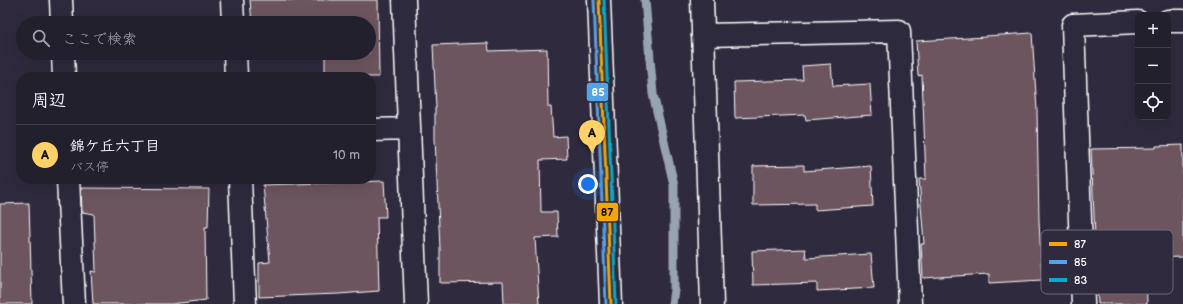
<!DOCTYPE html>
<html lang="ja">
<head>
<meta charset="utf-8">
<style>
  body { margin:0; font-family:"Balsamiq Sans","Klee One",sans-serif; background:#2b2836; color:#f1f3f6 }
  .controls { position:absolute; right:12px; top:12px; display:grid; overflow:hidden; border-radius:8px; box-shadow:0 4px 16px #0002 }
  .controls button { width:36px; height:36px; display:grid; place-items:center; padding:0; border:0; border-bottom:1px solid #403e4a; background:#23202e; color:#f1f3f6; font:20px sans-serif }
  .you { position:absolute; left:588px; top:184px; width:14px; height:14px; margin:-10px; border:3px solid #fff; border-radius:50%; background:#1a73e8; box-shadow:0 0 0 6px #1a73e833 }
  .badge { display:grid; place-items:center; width:26px; height:26px; border-radius:50%; background:#ffd166; color:#111; font-size:13px; font-weight:700 }
  .pin { position:absolute; translate:-50% -33px; filter:drop-shadow(0 1px 2px #0008) }
  .pin::after { content:''; position:absolute; top:21px; width:14px; height:12px; background:inherit; clip-path:polygon(0 0,100% 0,50% 100%) }
  .list { margin:0; padding:0; list-style:none }
  h2 { display:flex; justify-content:space-between; align-items:center; height:52px; margin:0; padding:0 16px; font-size:17px }
  h2 small { font-size:13px; font-weight:400; color:#a3a3aa }
  .list li { display:grid; grid-template-columns:26px 1fr auto; gap:12px; align-items:center; box-sizing:border-box; height:60px; padding:0 16px; border-top:1px solid #403e4a }
  .list b { display:block; font-size:15px; white-space:nowrap }
  .list p { margin:0; font-size:13px; white-space:nowrap; color:#a3a3aa }
  .list em { font-size:13px; font-style:normal; color:#a3a3aa }
  .icon { flex:none; width:22px; height:22px; fill:none; stroke:currentColor; stroke-width:2; stroke-linecap:round; stroke-linejoin:round }
  .map { position:relative; flex:none; width:1183px; height:304px; overflow:hidden }
  .search { position:absolute; background:#23202e; box-shadow:0 4px 16px #0002; left:16px; top:16px; width:360px; height:44px; display:flex; align-items:center; gap:10px; box-sizing:border-box; padding:0 14px; border-radius:22px; color:#a3a3aa; font-size:15px }
  .panel { position:absolute; background:#23202e; box-shadow:0 4px 16px #0002; left:16px; top:72px; width:360px; height:112px; border-radius:16px }
  .map>svg:first-child { display:block }
</style>
</head>
<body>
<div class="map">
<svg width="1183" height="304" viewBox="0 0 1183 304">
  <rect width="100%" height="100%" fill="#2f2a3d"/>
  <filter id="ink" filterUnits="userSpaceOnUse"><feTurbulence type="fractalNoise" baseFrequency=".025" numOctaves="2"/><feDisplacementMap in="SourceGraphic" scale="8" xChannelSelector="R" yChannelSelector="G"/><feConvolveMatrix kernelMatrix="1 2 1 2 8 2 1 2 1" color-interpolation-filters="sRGB"/></filter>
  <g filter="url(#ink)">
    <g fill="none" stroke-linecap="round" stroke-linejoin="round">
      <path stroke="#97a3b0" stroke-width="9" d="M645,0l8,94 21,91v105l-2,14"/>
    </g>
    <path fill="#6c555e" stroke="#fff" d="M250,0h128l1,77h-54v-24h44v-30h-117z
      M1032,33l5,77 2,111 3,59 -53,3v-9l-66,4 -2,-34h3l-5,-65h7l-4,-104 -4,1 -2,-35 70,-4v-1z
      M488,43l1,8 58,-2 1,58h3l2,30 13,-1 1,23 -27,1 1,52h16l1,25 -23,1 4,66h-35l-1,-22 -63,1v-34l-5,-111v-30h1l-3,-63z
      M831,64l2,22 37,-2 2,31 -66,5 -1,-5 -70,3 -1,-36 69,-2 -1,-14z
      M1183,145v112l-37,1 1,46h-49l-7,-155 65,-1v-2z
      M804,165v6l67,-5 2,40 -58,4v-6l-62,1v-39z
      M384,181l2,36h-9l2,74 -41,3 -79,3v-34l11,-1 -7,-77z
      M81,188l128,1 -1,38h-3l1,73 -35,4h-78l-2,-33 5,1 -2,-58 -12,-2z
      M29,203l3,101h-32v-100z
      M805,249l1,9 65,-4 3,34 -57,3v-8l-64,2 -1,-34z"/>
    <g fill="none" stroke-linecap="round" stroke-linejoin="round">
      <g stroke="#fff" stroke-width="25">
        <path id="street" d="M61,0l1,23
          M232,0l1,23
          M404,0l12,304
          M1168,21h15
          M703,35l196,-4 11,273
          M63,53l1,24
          M235,53l1,24
          M371,130l38,-1
          M68,179l6,125
          M240,179l5,125
          M1083,304l-10,-279 65,-3"/>
      </g>
      <g stroke="#fff" stroke-width="25">
        <path id="secondary" d="M599,0l12,304
          M702,0l10,304"/>
      </g>
      <use href="#street" stroke="#2f2a3d" stroke-width="22"/>
      <use href="#secondary" stroke="#2f2a3d" stroke-width="22"/>
      <g stroke="#2f2a3d" stroke-width="6">
        <path id="bus-1" d="M599,0l12,304"/>
      </g>
      <g stroke="#2f2a3d" stroke-width="6">
        <path id="bus-2" d="M594,0l12,304"/>
      </g>
      <g stroke="#2f2a3d" stroke-width="6">
        <path id="bus-3" d="M604,0l12,304"/>
      </g>
      <use href="#bus-1" stroke="#f7a600" stroke-width="3"/>
      <use href="#bus-2" stroke="#53a3e8" stroke-width="3"/>
      <use href="#bus-3" stroke="#06acd0" stroke-width="3"/>
    </g>
  </g>
  <rect x="1041" y="230" width="132" height="64" rx="6" fill="#2f2a3d" stroke="#6d6a77" stroke-width="1"/>
  <rect x="1049" y="242" width="18" height="4" fill="#f7a600"/>
  <rect x="1049" y="260" width="18" height="4" fill="#53a3e8"/>
  <rect x="1049" y="278" width="18" height="4" fill="#06acd0"/>
  <g font-size="11" fill="#fff">
    <text x="1074" y="248">87</text>
    <text x="1074" y="266">85</text>
    <text x="1074" y="284">83</text>
  </g>
  <g stroke="#2f2a3d" stroke-width="1.5">
    <rect x="586" y="82" width="23" height="20" rx="4" fill="#53a3e8"/>
    <rect x="596" y="202" width="23" height="20" rx="4" fill="#f7a600"/>
  </g>
  <g font-size="11" text-anchor="middle" font-weight="bold" fill="#fff">
    <text x="598" y="96">85</text>
  </g>
  <g font-size="11" text-anchor="middle" font-weight="bold" fill="#111">
    <text x="607" y="216">87</text>
  </g>
</svg>
<div class="controls">
<button>+</button>
<button>−</button>
<button><svg class="icon" aria-label="locate" viewBox="0 0 24 24"><circle cx="12" cy="12" r="6"/><path d="M12 2v4M12 18v4M2 12h4M18 12h4"/></svg></button>
</div>
<div class="you"></div>
<div class="pin badge" style="left:592px;top:153px">A</div>
<div class="search"><svg class="icon" aria-label="search" viewBox="0 0 24 24"><circle cx="10" cy="10" r="6"/><path d="M15 15l6 6"/></svg>ここで検索</div>
<section class="panel">
<h2>周辺<small></small></h2>
<ul class="list">
<li><span class="badge">A</span><div><b>錦ケ丘六丁目</b><p>バス停</p></div><em>10 m</em></li>
</ul>
</section>
</div>
</body>
</html>
